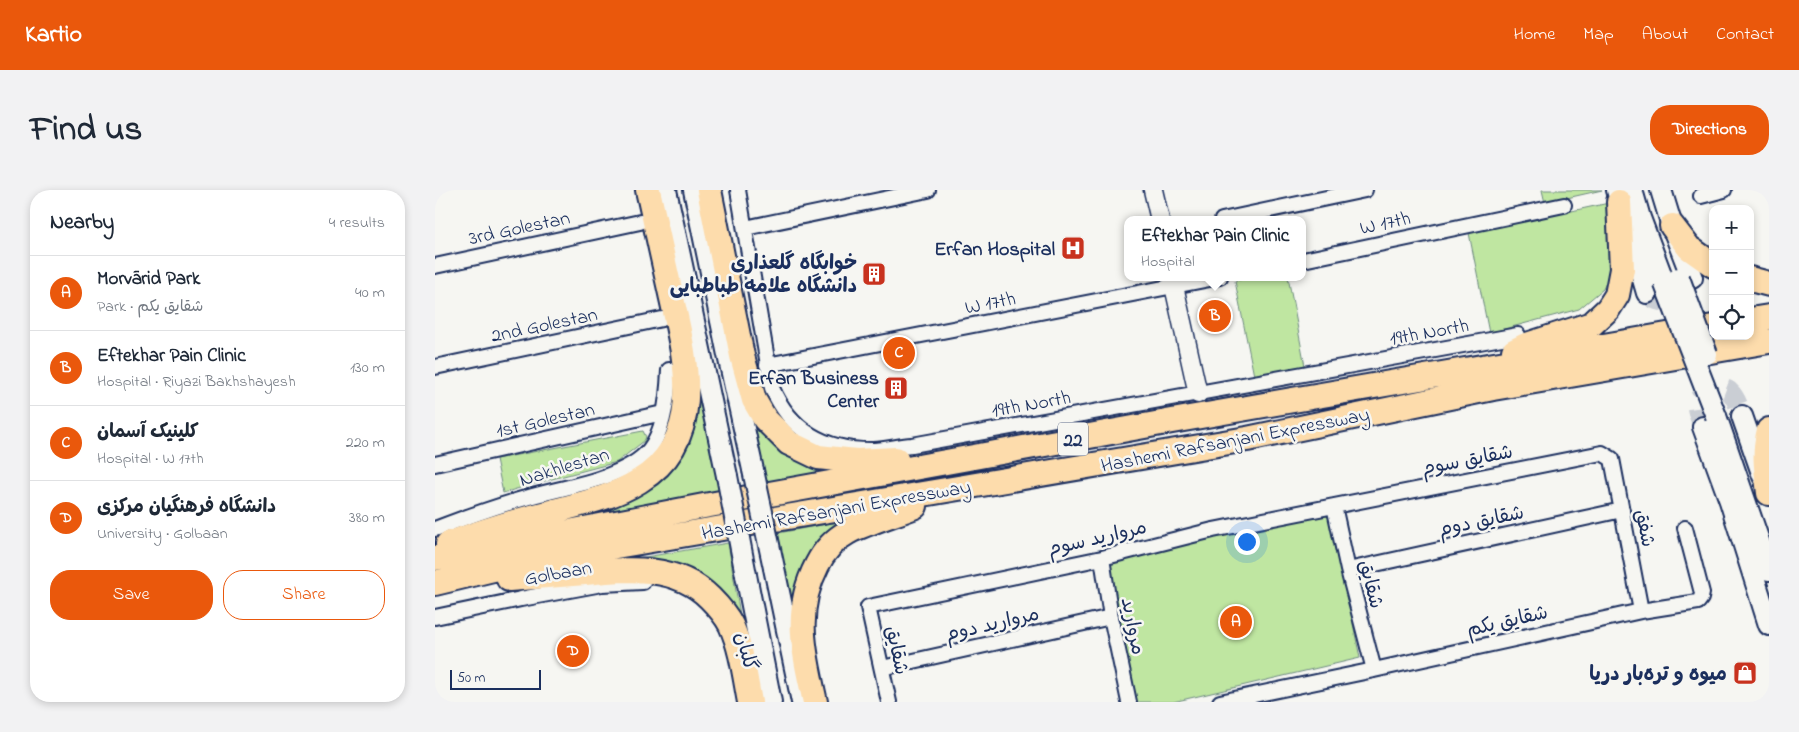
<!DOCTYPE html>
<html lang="en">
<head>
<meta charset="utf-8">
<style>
  body { margin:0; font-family:"Indie Flower","Playpen Sans Arabic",sans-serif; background:#f2f2f3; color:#1f2937 }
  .controls { position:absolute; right:15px; top:15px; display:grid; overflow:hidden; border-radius:10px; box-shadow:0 2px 8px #0003 }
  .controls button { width:45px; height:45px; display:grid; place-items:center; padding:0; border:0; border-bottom:1px solid #e0e1e3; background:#fff; color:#1f2937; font:25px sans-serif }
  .scale { position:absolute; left:15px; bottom:12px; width:91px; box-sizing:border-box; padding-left:5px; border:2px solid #1b2f5e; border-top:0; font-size:14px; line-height:18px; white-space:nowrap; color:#1b2f5e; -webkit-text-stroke:4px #f6f6f2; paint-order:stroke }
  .you { position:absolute; left:811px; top:351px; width:18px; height:18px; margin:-12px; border:4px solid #fff; border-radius:50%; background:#1a73e8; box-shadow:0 0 0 8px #1a73e833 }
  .badge { display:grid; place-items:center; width:32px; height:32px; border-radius:50%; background:#ea580c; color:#fff; font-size:16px; font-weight:700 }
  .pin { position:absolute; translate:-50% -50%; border:2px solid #fff; box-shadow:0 1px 5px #0006 }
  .popup { position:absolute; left:689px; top:26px; width:182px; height:65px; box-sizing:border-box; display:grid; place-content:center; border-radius:10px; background:#fff; filter:drop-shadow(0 1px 4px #0005); font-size:16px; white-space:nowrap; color:#747a83 }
  .popup b { font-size:19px; color:#1f2937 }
  .popup::after { content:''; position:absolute; left:50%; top:100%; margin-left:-10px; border:10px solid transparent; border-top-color:#fff }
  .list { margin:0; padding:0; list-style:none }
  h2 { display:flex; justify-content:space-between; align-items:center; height:65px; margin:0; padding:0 20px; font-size:21px }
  h2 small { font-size:16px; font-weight:400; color:#747a83 }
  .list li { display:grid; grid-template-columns:32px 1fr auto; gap:15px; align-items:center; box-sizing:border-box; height:75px; padding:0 20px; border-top:1px solid #e0e1e3 }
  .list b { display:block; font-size:19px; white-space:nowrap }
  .list p { margin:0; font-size:16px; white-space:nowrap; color:#747a83 }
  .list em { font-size:16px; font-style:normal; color:#747a83 }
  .actions { display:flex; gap:10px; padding:15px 20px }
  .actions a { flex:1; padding:11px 0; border:1px solid #ea580c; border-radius:20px; text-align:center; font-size:18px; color:#ea580c }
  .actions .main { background:#ea580c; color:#fff }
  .icon { flex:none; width:28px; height:28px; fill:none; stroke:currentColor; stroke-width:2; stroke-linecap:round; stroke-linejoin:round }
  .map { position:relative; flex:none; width:1334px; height:512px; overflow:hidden; border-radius:20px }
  header { display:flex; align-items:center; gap:30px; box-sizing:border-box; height:70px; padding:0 25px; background:#ea580c; color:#fff }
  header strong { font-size:24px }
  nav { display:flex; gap:28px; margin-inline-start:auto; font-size:18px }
  .intro { display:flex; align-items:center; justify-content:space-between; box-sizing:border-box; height:120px; padding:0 30px }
  h1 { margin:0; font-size:35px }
  .button { padding:12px 22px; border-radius:20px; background:#ea580c; color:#fff; font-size:18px; font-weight:700 }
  main { display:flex; gap:30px; padding:0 30px }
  aside { flex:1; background:#fff; border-radius:20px; box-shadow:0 2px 8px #0003 }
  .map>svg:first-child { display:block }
</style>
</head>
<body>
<header>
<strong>Kartio</strong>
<nav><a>Home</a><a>Map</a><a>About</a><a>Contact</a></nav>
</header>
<div class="intro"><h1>Find us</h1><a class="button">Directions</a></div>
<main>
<aside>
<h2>Nearby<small>4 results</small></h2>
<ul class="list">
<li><span class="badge">A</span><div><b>Morvārid Park</b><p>Park · شقایق یکم</p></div><em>40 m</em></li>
<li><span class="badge">B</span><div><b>Eftekhar Pain Clinic</b><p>Hospital · Riyazi Bakhshayesh</p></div><em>130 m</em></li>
<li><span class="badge">C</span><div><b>کلینیک آسمان</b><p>Hospital · W 17th</p></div><em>220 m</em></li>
<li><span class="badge">D</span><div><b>دانشگاه فرهنگیان مرکزی</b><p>University · Golbaan</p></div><em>380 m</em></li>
</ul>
<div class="actions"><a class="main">Save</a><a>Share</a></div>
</aside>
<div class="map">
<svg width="1334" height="512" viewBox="0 0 1334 512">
  <rect width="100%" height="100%" fill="#f6f6f2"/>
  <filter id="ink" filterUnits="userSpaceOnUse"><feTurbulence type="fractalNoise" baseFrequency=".02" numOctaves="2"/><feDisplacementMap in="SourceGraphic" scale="10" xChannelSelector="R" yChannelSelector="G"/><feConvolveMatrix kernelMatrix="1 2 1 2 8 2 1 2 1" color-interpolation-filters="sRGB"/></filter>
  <g filter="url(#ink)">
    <path fill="#bfe6a1" stroke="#6d8a80" d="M1107,0h60l-57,13z
      M1174,13l3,35 -2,37 -7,14 -24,20 -90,24 -20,-100z
      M818,87h35l17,89 -51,10 -19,-95z
      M262,179l25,124 -97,16 -68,15 -64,11 153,-49z
      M314,209l8,18 108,47 -99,20z
      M208,241l3,6 -2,4 -27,21 -84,22 -30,9 -7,-34z
      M458,322l-58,24 -37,114 -20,-117z
      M895,322l30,146 -187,44h-40l-23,-142z
      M293,353l17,102 -40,-58 -142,-16z"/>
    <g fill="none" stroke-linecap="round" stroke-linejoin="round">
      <path stroke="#caced4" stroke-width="20" stroke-dasharray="20 10" stroke-linecap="butt" d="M1212,103c9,12 28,10 39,3
        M1268,237c-2,-7 -7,-17 -6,-23 2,-13 22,-20 32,-13 7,6 10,17 13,25"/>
      <g stroke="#1b2f5e" stroke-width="18">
        <path id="minor" d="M303,0l34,198c19,44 54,63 102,62 13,-1 26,-4 38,-5l606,-110
          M1266,6l23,-6
          M787,30l143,-30
          M310,38l183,-38
          M868,70l261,-55
          M0,76l205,-44
          M332,175l453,-88
          M0,177l227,-48
          M0,274l228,-51
          M899,316l14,64 26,100
          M0,339c31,-12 62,-23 94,-32 34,-10 96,-18 120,-47 15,-19 19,-56 20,-80
          M667,368l9,59 18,85
          M913,380l274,-60
          M0,427l86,-18 81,-15 41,-2
          M447,478l229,-51
          M454,512l-21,-95 234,-49 111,-28 389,-77 10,6 29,152
          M785,512l154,-32 267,-59 57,-9 3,-4 1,-5 -17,-65"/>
      </g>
      <g stroke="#1b2f5e" stroke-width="21">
        <path id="tertiary" d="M718,0l7,30
          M737,87l26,117"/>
      </g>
      <g stroke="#1b2f5e" stroke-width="24">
        <path id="secondary" d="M231,0l61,286
          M259,0l34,165 25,115
          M1182,0l30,103
          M1197,0l8,28 24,64
          M1226,0l11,36 20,52
          M1281,226l53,154
          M1307,226l21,60
          M1268,237l27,74 39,124
          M339,378l28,134
          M311,385l25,127"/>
      </g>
      <g stroke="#1b2f5e" stroke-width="28">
        <path id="trunk" d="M274,0l33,166 12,44 11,19 24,24 29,14 38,4 40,-2
          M1237,36l17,22 24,17
          M1315,89l19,5
          M1315,130l19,-3
          M1079,161l10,-5 68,-22 16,-15 9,-14 5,-26 -3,-67
          M1334,240c-6,23 -3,39 0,63
          M13,354c34,-13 67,-23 102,-32 30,-8 62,-14 89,-31 69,-42 46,-124 32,-187 -8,-35 -15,-69 -23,-104
          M0,368l269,-52 468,-85 541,-94
          M74,389c25,-2 50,-4 76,-6 44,-4 91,-9 125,25 8,8 16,17 21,27 11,24 14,51 19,77
          M0,393l75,-18 100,-18 637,-108 246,-51 276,-47
          M380,512c-11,-48 -22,-91 2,-137 7,-14 18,-26 31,-33 6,-4 14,-6 21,-9 15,-6 31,-11 46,-17"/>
      </g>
      <use href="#minor" stroke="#f6f6f2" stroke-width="14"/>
      <use href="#tertiary" stroke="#f6f6f2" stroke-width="18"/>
      <use href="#secondary" stroke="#f6f6f2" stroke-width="20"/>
      <use href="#trunk" stroke="#fddcac" stroke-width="24"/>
      <g stroke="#1b2f5e" stroke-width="24" stroke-linecap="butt">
        <path id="secondary-bridge" d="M1244,88l28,76
          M1229,92l52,134
          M318,280l21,98
          M292,286l19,99"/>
      </g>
      <use href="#secondary-bridge" stroke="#f6f6f2" stroke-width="20"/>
    </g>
  </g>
  <defs>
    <g id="hospital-square" transform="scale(1.25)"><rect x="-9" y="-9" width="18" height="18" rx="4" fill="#c8321e" stroke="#f6f6f2"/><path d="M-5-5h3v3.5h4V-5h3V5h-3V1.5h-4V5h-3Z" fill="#fff"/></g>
    <g id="building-square" transform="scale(1.25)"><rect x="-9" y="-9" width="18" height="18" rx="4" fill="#c8321e" stroke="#f6f6f2"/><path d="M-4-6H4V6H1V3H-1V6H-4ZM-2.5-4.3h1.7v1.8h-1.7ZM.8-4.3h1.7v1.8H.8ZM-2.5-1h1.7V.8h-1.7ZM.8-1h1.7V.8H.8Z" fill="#fff"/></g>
    <g id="shop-square" transform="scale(1.25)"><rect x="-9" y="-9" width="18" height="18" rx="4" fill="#c8321e" stroke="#f6f6f2"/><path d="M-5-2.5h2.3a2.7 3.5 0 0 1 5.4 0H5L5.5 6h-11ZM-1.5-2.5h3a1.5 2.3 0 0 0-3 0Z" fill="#fff"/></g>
  </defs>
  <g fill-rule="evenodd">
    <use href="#hospital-square" x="638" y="58"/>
    <use href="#building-square" x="439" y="84"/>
    <use href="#building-square" x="461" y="198"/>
    <use href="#shop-square" x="1310" y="483"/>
  </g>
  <g text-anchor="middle" stroke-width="5" stroke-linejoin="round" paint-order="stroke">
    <rect fill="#f6f6f2" stroke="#5d6b8a" stroke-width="1" x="623" y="232.5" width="30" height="33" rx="4"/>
    <g font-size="19" font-weight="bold" fill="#1b2f5e">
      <text x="638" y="256">22</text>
    </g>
    <g font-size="20" fill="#1b2f5e" stroke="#f6f6f2">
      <text transform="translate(950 32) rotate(-12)" y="7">W 17th</text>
      <text transform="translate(84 37) rotate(-12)" y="7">3rd Golestan</text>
      <text transform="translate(555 112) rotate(-11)" y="7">W 17th</text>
      <text transform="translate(109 134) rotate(-12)" y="7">2nd Golestan</text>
      <text transform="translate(994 141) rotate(-10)" y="7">19th North</text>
      <text transform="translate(596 213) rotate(-10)" y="7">19th North</text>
      <text transform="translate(110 229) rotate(-13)" y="7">1st Golestan</text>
      <text transform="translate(800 249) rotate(-11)" y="7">Hashemi Rafsanjani Expressway</text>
      <text transform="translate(1032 269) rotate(-11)" y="7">شقایق سوم</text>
      <text transform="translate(129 276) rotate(-17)" y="7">Nakhlestan</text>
      <text transform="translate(401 319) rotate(-10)" y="7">Hashemi Rafsanjani Expressway</text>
      <text transform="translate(1046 330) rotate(-12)" y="7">شقایق دوم</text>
      <text transform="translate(1211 338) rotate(79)" y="7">شفق</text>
      <text transform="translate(662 347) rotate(-13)" y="7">مروارید سوم</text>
      <text transform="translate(123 382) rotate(-10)" y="7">Golbaan</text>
      <text transform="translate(937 394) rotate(76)" y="7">شقایق</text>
      <text transform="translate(1072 430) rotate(-13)" y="7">شقایق یکم</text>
      <text transform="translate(557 433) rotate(-13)" y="7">مروارید دوم</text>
      <text transform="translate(699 436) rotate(79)" y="7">مروارید</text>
      <text transform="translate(463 460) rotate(78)" y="7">شقایق</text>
      <text transform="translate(312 461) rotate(75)" y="7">گلبان</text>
    </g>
    <g font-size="20" font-weight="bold" fill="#1b2f5e" stroke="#f6f6f2" text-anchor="end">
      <text x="620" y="65">Erfan Hospital</text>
      <text x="422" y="79">خوابگاه گلعذاری<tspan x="422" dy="23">دانشگاه علامه طباطبایی</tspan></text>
      <text x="444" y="194">Erfan Business<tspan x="444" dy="23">Center</tspan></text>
      <text x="1292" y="490">میوه و تره‌بار دریا</text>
    </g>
  </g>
</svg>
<div class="controls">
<button>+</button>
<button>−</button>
<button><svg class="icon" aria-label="locate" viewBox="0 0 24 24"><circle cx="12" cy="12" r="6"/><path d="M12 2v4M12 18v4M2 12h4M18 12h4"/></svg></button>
</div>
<div class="scale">50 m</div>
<div class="you"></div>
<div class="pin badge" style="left:801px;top:432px">A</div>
<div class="pin badge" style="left:780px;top:126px">B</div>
<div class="popup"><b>Eftekhar Pain Clinic</b>Hospital</div>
<div class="pin badge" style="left:464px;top:163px">C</div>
<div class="pin badge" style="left:138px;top:461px">D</div>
</div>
</main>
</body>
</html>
